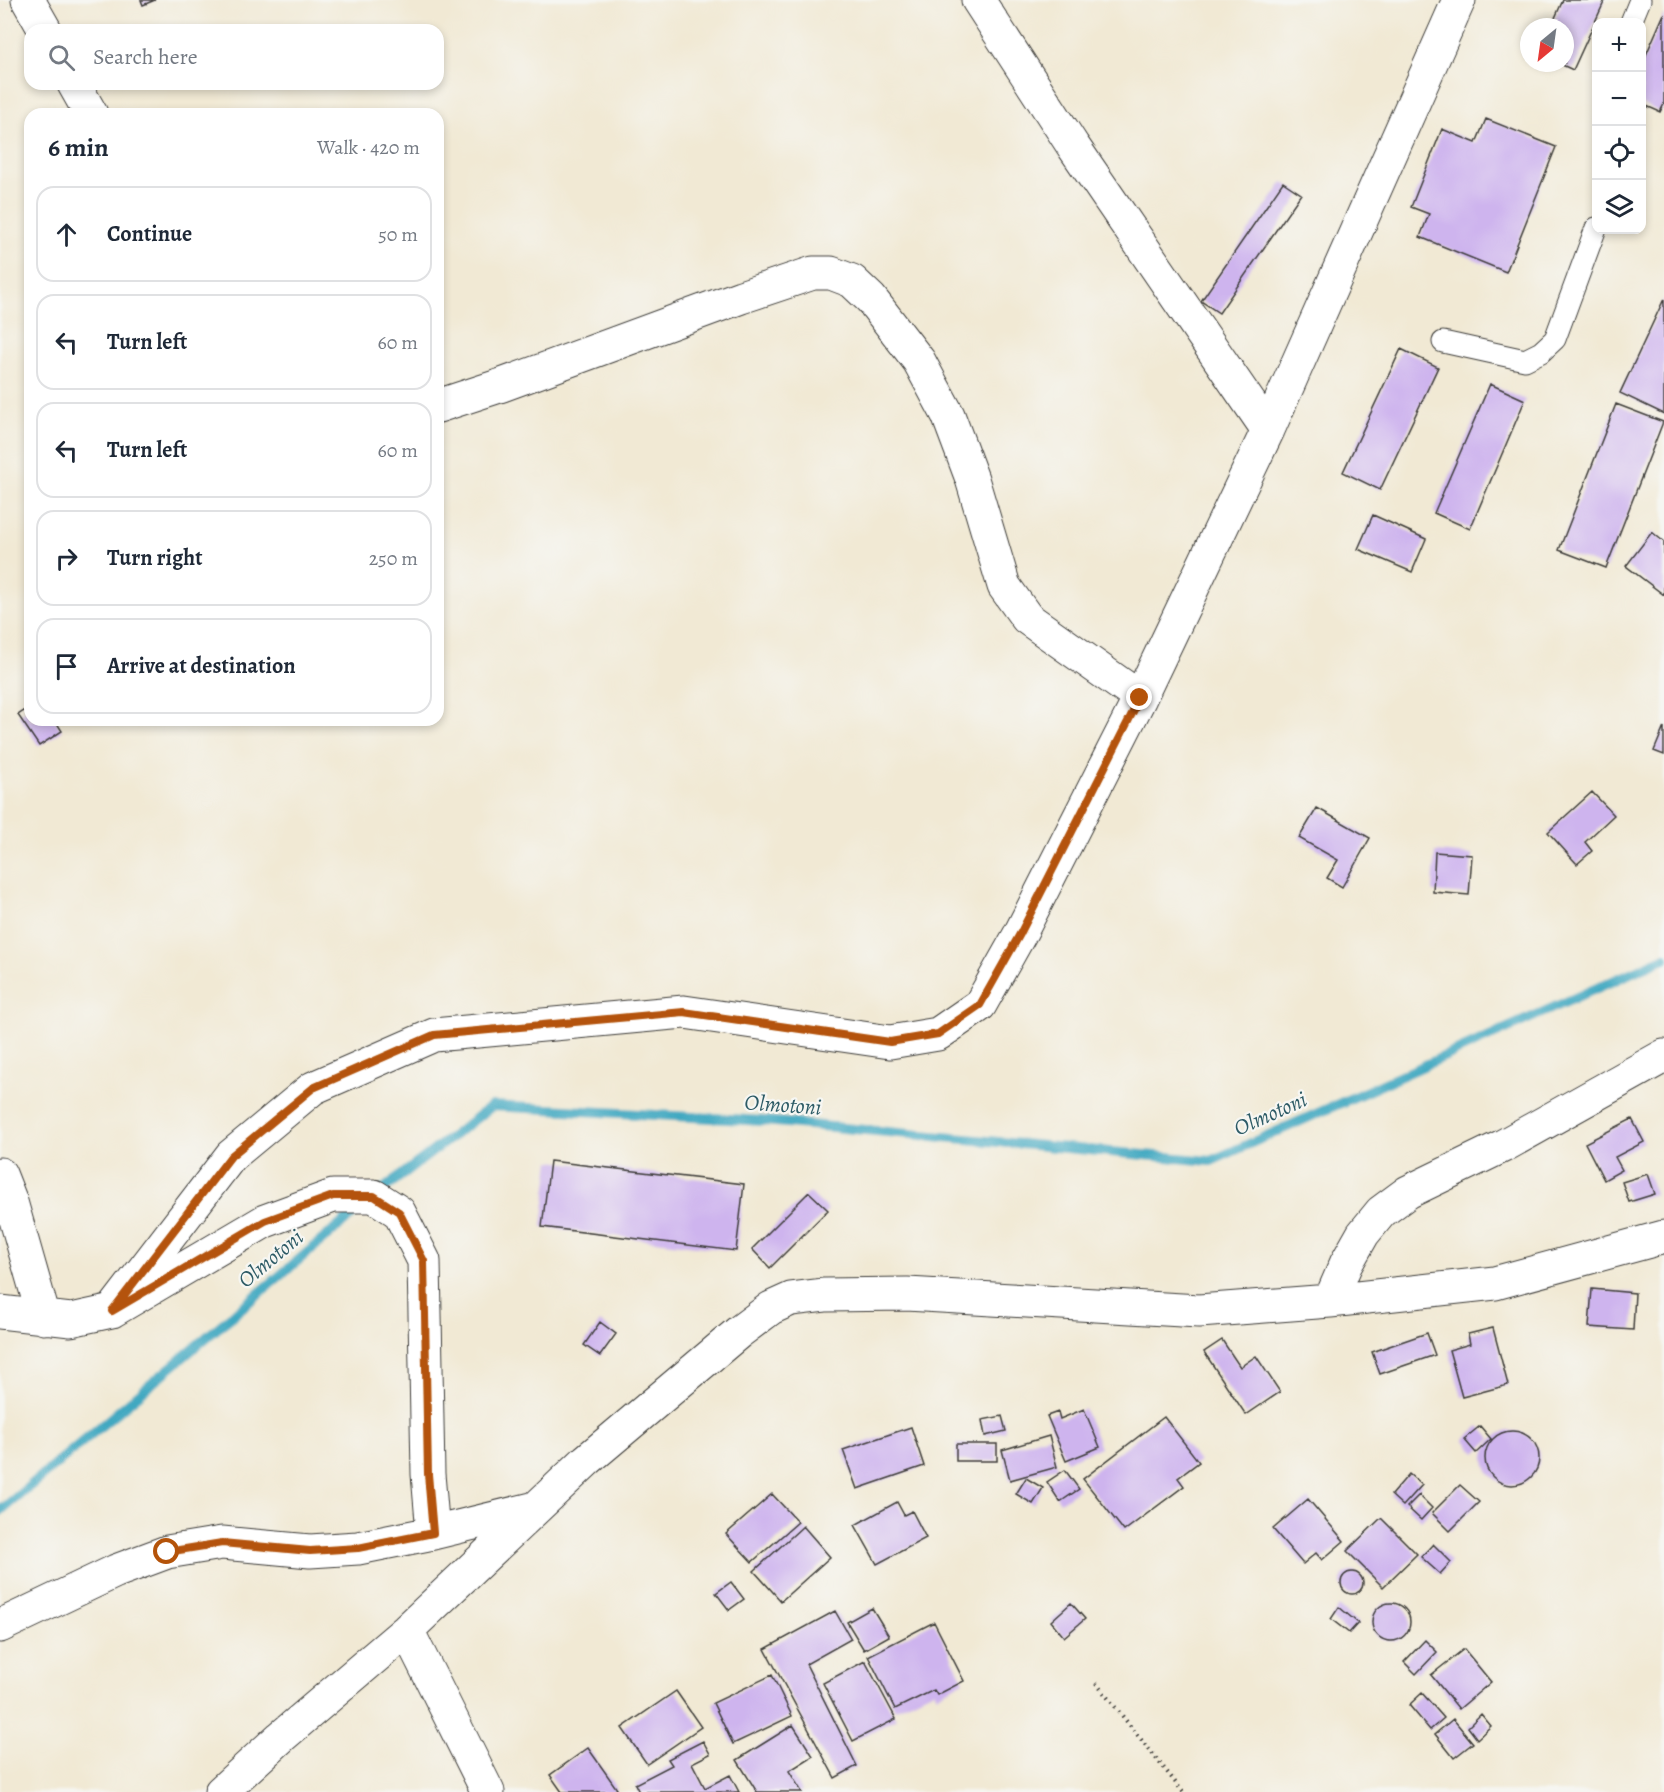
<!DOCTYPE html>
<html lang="en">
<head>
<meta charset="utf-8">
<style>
  body { margin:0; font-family:Alegreya,serif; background:#f6f6f7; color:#1f2937 }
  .controls { position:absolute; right:18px; top:18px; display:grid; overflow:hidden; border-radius:12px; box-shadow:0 3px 9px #0003 }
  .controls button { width:54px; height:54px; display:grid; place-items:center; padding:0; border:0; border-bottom:2px solid #e0e1e3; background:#fff; color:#1f2937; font:30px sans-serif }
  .compass { position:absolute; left:1520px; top:18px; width:54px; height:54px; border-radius:50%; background:#fff; box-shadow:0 3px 9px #0003; rotate:209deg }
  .stop { position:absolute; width:18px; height:18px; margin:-14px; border:4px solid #b45309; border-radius:50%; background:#fff }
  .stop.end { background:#b45309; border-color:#fff; box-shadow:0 2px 6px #0008 }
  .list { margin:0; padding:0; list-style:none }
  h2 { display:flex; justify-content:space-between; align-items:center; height:78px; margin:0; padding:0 24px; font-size:26px }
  h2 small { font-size:20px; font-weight:400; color:#747a83 }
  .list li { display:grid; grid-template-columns:39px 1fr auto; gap:18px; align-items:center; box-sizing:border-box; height:96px; margin:0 12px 12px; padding:0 12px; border:2px solid #e0e1e3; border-radius:18px }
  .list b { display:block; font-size:22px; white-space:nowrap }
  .list em { font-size:20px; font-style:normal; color:#747a83 }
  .icon { flex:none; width:33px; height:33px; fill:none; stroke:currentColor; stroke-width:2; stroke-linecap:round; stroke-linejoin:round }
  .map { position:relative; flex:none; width:1664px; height:1792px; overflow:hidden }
  .search { position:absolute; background:#fff; box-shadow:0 3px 9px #0003; left:24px; top:24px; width:420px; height:66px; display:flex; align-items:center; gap:15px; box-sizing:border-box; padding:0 21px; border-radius:18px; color:#747a83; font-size:22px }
  .panel { position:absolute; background:#fff; box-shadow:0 3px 9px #0003; left:24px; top:108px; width:420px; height:618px; border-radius:18px }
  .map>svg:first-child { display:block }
</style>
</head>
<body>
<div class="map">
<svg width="1664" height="1792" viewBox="0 0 1664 1792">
  <rect width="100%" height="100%" fill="#f6f6f2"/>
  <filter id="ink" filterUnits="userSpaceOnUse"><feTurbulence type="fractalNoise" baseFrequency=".0167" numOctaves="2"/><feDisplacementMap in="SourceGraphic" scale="12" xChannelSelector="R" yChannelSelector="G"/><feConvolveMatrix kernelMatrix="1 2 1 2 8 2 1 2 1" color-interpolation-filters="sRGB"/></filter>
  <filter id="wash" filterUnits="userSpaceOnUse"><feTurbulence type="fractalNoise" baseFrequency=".008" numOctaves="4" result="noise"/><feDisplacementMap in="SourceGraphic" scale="24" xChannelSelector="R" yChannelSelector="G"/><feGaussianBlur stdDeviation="1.35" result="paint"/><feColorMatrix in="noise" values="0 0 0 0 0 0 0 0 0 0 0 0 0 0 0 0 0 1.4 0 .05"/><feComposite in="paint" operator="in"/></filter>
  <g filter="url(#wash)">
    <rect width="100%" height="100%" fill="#f1e9d4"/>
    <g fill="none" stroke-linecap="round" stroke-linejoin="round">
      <path stroke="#41a8c1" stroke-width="10" d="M377,1194l115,-88 273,15 446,40 453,-203
        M0,1511l365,-307"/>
    </g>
    <g id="blocks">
      <path fill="#ceb4ee" d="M141,0h14l-12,5z
        M1563,0h42l-32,70 -15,-7h7v-36h-14z
        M1664,14v90l-4,8 -18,-8v-40z
        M1486,119l70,28 -50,125 -86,-35 9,-23 -18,-7 31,-78 34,14z
        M1283,182l18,12 -82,119 -18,-12z
        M1664,299v115l-44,-21z
        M1401,349l37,18 -58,123 -37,-18z
        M1490,384l35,16 -55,129 -36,-16z
        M1616,404l47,18 -57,146 -47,-18z
        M1373,515l53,24 -14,33 -54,-23z
        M1652,532l12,10v53l-38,-29z
        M30,707v13h25l7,11 -23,15 -21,-31z
        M1664,727v28l-10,-4z
        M1592,792l22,23 -29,27 7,9 -15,13 -29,-32z
        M1317,808l53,30 -28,49 -15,-9 11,-18 -39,-22z
        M1435,852l37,3 -3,40 -36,-3z
        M1632,1119l12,23 -29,15 7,13 -18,10 -19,-37z
        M550,1161l194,23 -8,67 -194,-24z
        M1648,1174l7,20 -26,8 -7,-20z
        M809,1192l19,18 -58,58 -18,-19z
        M1592,1289l43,4 -2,37 -44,-3z
        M600,1322l16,12 -16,22 -16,-11z
        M1493,1328l15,57 -46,12 -13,-47 21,-6 -2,-10z
        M1427,1333l8,22 -55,19 -8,-22z
        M1222,1340l18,27 16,-11 24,36 -34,23 -42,-63z
        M1084,1409l16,38 -34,14 -19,-45 11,-4 2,7z
        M1002,1416l4,15 -21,5 -3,-16z
        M1164,1417l35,45 -21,16 6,8 -60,45 -41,-52z
        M1480,1426l11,13 -15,14 -12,-14z
        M911,1427l13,39 -67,23 -14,-39z
        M1485 1458a27 27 0 1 1 54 0a27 27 0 1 1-54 0Z
        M1049,1436l8,31 -47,13 -8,-30z
        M956,1444h41v17h-41z
        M1065,1470l14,19 -19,13 -13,-20z
        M1409,1474l13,11 -19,21 -12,-11z
        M1026,1478l17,10 -10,16 -17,-10z
        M1460,1485l19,17 -29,29 -18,-18z
        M772,1494l26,28 -46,40 -26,-28z
        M1419,1495l13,13 -11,12 -14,-13z
        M1308,1499l36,42 -22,19 -6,-7 -13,11 -30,-35z
        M897,1502l7,13 8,-4 14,27 -49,26 -22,-39z
        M1381,1518l36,36 -34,33 -36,-36z
        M803,1526l27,31 -49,44 -27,-30z
        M1433,1544l18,18 -11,12 -19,-17z
        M1341 1583a11 11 0 1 1 22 0a11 11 0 1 1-22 0Z
        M731,1582l13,17 -15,11 -13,-17z
        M1372 1622a19 19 0 1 1 38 0a19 19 0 1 1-38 0Z
        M1071,1603l14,16 -21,18 -13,-16z
        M1339,1607l19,16 -9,10 -18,-14z
        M872,1608l17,28 -25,14 -17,-28z
        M835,1611l16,28 -45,25 51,102 -22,12 -70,-129z
        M934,1622l30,59 -27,14 -3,-5 -39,19 -27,-53z
        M1425,1640l12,12 -21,22 -12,-12z
        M1464,1649l27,33 -32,27 -28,-34z
        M865,1661l31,58 -43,22 -30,-58z
        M772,1675l20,41 -59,28 -20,-41z
        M676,1691l25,36 -54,37 -25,-36z
        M1422,1693l22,25 -14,12 -21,-25z
        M1481,1714l10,12 -14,13 -9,-12z
        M1453,1719l20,24 -19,15 -19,-24z
        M793,1725l20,31 -24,15 13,21h-45l-20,-32z
        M703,1741l7,13 -18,9 13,25 25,-13 9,17h-100l-4,-8 37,-19 -4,-6z
        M588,1748l29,41 -4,3h-51l-12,-17z"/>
    </g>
  </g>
  <g filter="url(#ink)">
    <use href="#blocks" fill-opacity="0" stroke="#3c3b38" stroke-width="1.5"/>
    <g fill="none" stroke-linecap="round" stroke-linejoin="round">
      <g stroke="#3c3b38" stroke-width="23">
        <path id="service" d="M1631,22l9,-22
          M1443,342l82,18 16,-8 14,-13 41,-111"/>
      </g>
      <g stroke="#3c3b38" stroke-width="35">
        <path id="minor" d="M28,0l17,30
          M978,0l95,146 195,284
          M74,84l17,30
          M438,406l64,-21 239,-88 72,-24h18l21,8 19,18 48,62 29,54 24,64 32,107 23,32 113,80
          M0,1174l11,28 33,116
          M1330,1301l16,-37 17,-30 18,-22 27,-20 95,-46 161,-90
          M112,1311l119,-155 82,-68 121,-53 250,-23 206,30 48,-8 42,-29 40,-71 120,-236 128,-268 191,-430
          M0,1312l71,8 41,-9 153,-90 68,-25h41l25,16 25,49 4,213 5,59
          M0,1626l116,-55 51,-19 55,-9 88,8 48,-3 75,-15 103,-25
          M407,1630l81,162
          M221,1792l60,-55 126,-107 180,-170 152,-128 32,-24 20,-9 34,-4 82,-1 292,17 131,-10 165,-18 169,-46"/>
      </g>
      <path stroke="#3c3b38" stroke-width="4" stroke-dasharray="1.5 4.5" stroke-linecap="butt" d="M1096,1683l87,109"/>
      <use href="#service" stroke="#fff" stroke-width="21"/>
      <use href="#minor" stroke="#fff" stroke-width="33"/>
    </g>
  </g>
  <g fill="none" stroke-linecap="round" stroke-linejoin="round" filter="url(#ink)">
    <path stroke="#b45309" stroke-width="8" d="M167,1552l55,-9 88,8 48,-3 75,-15 -5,-59 -4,-213 -25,-49 -25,-16h-41l-68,25 -153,90 119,-155 82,-68 121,-53 250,-23 206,30 48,-8 42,-29 40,-71 120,-236"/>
  </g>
  <g text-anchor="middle" stroke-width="4.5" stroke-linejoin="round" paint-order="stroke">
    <g font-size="22" font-style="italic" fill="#2d5b66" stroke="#f6f6f2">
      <text transform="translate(783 1104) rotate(4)" y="8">Olmotoni</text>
      <text transform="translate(1270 1113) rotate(-24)" y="8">Olmotoni</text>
      <text transform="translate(270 1258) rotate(-40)" y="8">Olmotoni</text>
    </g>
  </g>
</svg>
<div class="controls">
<button>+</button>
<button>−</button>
<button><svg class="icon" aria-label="locate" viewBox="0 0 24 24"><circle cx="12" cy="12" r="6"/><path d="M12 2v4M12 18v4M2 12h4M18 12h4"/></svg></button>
<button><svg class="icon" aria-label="layers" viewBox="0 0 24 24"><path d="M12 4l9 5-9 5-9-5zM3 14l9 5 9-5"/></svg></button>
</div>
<svg class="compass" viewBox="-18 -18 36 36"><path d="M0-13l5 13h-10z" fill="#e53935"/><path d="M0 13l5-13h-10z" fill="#747a83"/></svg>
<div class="stop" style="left:167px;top:1552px"></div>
<div class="stop end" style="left:1140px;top:698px"></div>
<div class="search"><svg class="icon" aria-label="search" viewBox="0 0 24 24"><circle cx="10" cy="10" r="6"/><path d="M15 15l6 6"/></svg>Search here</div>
<section class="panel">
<h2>6 min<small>Walk · 420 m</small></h2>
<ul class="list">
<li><svg class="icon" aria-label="ahead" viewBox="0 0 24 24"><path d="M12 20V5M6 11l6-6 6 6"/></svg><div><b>Continue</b></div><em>50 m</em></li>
<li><svg class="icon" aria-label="left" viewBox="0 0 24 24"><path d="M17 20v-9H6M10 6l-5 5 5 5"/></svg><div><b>Turn left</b></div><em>60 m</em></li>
<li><svg class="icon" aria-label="left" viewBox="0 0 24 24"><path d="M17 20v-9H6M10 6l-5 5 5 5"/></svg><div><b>Turn left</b></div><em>60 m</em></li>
<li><svg class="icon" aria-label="right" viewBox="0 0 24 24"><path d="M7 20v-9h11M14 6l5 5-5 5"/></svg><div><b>Turn right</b></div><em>250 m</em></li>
<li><svg class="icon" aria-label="arrive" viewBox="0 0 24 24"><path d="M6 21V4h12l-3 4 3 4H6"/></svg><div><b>Arrive at destination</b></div></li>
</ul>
</section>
</div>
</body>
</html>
